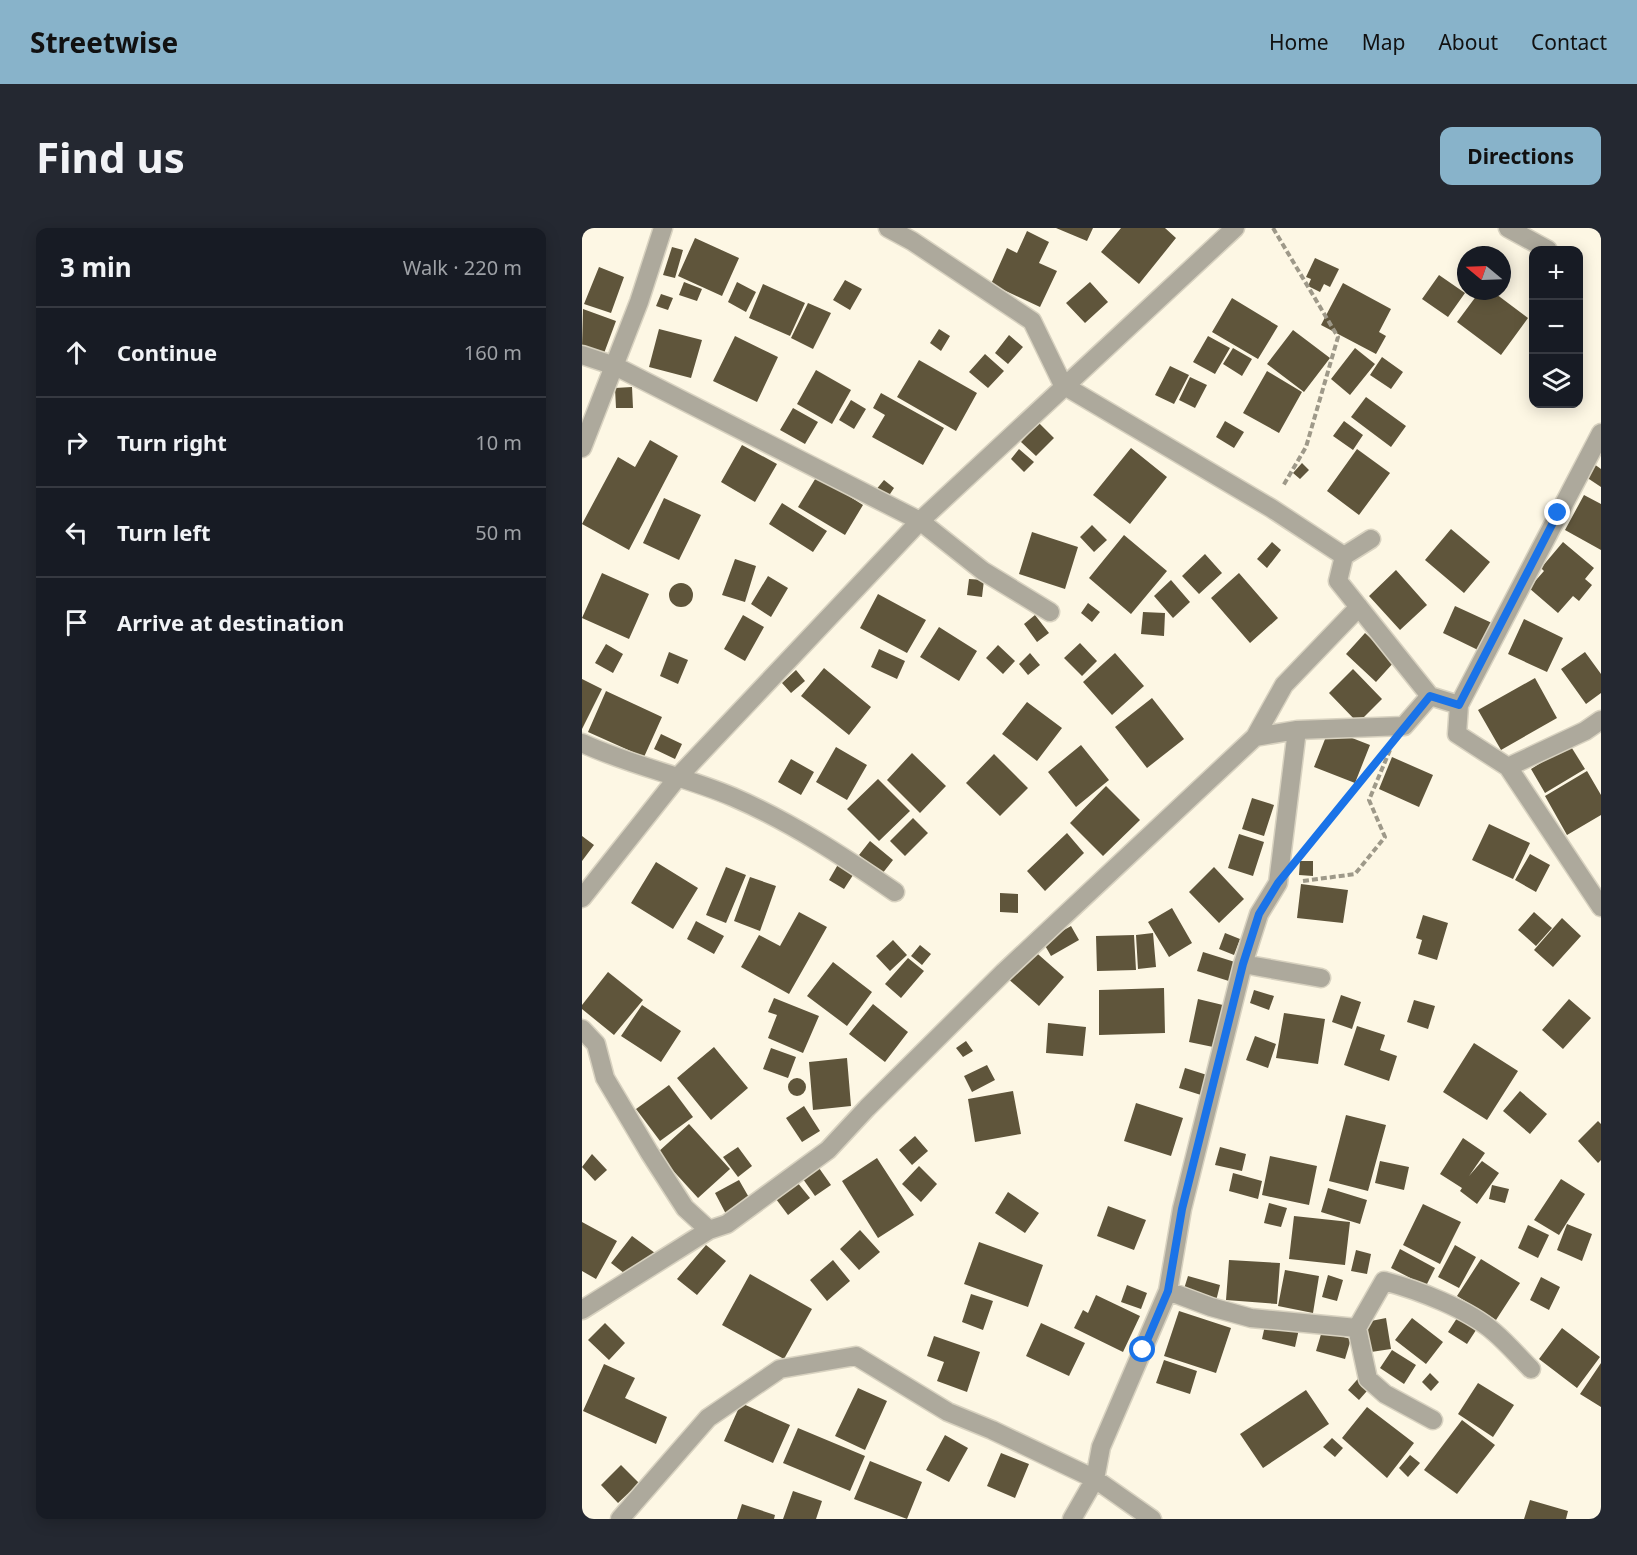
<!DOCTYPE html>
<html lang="en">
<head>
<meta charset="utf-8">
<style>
  body { margin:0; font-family:"Noto Sans",sans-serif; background:#242831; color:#f1f3f6 }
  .controls { position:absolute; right:18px; top:18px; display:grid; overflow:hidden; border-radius:12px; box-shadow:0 3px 15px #0003 }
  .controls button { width:54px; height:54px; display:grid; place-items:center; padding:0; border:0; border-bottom:2px solid #363941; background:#171b24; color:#f1f3f6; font:30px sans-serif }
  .compass { position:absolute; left:875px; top:18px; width:54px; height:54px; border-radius:50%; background:#171b24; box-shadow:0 3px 15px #0003; rotate:289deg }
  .stop { position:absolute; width:18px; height:18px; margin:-14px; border:4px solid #1a73e8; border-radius:50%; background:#fff }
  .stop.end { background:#1a73e8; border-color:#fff; box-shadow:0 2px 6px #0008 }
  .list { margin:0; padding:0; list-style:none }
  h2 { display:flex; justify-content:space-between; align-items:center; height:78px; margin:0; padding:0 24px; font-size:26px }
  h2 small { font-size:20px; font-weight:400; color:#9ea1a6 }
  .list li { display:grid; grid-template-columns:39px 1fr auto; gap:18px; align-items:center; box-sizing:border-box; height:90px; padding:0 24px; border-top:2px solid #363941 }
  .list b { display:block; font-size:22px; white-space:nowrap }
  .list em { font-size:20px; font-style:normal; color:#9ea1a6 }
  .icon { flex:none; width:33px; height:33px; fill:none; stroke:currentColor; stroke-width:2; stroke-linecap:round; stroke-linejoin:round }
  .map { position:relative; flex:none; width:1019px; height:1291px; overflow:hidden; border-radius:12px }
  header { display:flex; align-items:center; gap:36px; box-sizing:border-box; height:84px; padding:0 30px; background:#88b3ca; color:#111 }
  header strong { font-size:28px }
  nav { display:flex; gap:33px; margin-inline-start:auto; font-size:21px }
  .intro { display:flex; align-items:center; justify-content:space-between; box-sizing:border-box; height:144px; padding:0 36px }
  h1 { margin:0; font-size:42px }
  .button { padding:15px 27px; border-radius:12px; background:#88b3ca; color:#111; font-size:21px; font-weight:700 }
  main { display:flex; gap:36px; padding:0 36px }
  aside { flex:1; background:#171b24; border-radius:12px; box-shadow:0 3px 15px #0003 }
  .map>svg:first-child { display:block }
</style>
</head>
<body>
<header>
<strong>Streetwise</strong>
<nav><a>Home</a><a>Map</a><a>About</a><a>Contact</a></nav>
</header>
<div class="intro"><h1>Find us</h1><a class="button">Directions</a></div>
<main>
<aside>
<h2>3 min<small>Walk · 220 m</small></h2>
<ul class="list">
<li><svg class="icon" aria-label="ahead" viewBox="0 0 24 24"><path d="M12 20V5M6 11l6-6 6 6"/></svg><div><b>Continue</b></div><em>160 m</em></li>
<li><svg class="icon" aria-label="right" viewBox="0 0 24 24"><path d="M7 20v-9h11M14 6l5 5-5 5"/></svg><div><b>Turn right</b></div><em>10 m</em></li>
<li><svg class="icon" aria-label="left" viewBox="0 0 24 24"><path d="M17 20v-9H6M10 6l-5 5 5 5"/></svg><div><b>Turn left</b></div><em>50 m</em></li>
<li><svg class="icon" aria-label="arrive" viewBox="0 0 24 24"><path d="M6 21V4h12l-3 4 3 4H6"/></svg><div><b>Arrive at destination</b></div></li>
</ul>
</aside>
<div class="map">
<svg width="1019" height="1291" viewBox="0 0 1019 1291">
  <rect width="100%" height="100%" fill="#fdf7e4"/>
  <path fill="#5f553b" d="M474,0h37l-6,13z
    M539,0h44l11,10 -37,46 -38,-32z
    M445,3l22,11 -10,21 18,8 -17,36 -49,-23 16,-36 10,5z
    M113,10l44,20 -17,38 -44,-20z
    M90,19l11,3 -8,28 -12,-3z
    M733,30l24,11 -9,18 -6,-3 -4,8 -12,-6 3,-7 -5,-2z
    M17,39l25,10 -13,36 -27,-9z
    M857,47l26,18 -17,24 -26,-18z
    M263,52l17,9 -12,21 -17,-10z
    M102,54l18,7 -5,12 -18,-6z
    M155,54l19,10 -10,20 -18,-10z
    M508,54l18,20 -23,21 -19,-20z
    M761,55l48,26 -12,23 7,4 -10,18 -55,-29z
    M181,56l42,19 -15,33 -41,-18z
    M898,63h12l36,27 -27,37 -44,-33z
    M79,66l12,4 -5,12 -12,-4z
    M650,70l46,28 -20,33 -46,-27z
    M226,75l23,10 -18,36 -22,-11z
    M1,81l33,12 -13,35 -21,-8z
    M77,101l43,11 -11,38 -42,-11z
    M357,101l11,7 -9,15 -11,-8z
    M711,102l37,28 -26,34 -37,-28z
    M427,107l14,12 -15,17 -13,-11z
    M153,108l43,21 -21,45 -44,-21z
    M626,108l22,12 -15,26 -22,-12z
    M651,120l19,11 -10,17 -19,-12z
    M773,120l20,16 -25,31 -19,-16z
    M403,126l19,17 -16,17 -19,-16z
    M800,129l21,15 -12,17 -21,-14z
    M337,132l58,33 -21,38 -59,-34z
    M588,138l19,9 -15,29 -19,-9z
    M234,142l35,20 -19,34 -35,-20z
    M685,143l35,21 -23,41 -36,-20z
    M608,149l17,8 -12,23 -16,-8z
    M50,159l1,21h-17l-1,-20z
    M299,165l63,35 -21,37 -51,-28 13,-22 -12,-7z
    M784,169l40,29 -15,21 -40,-30z
    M269,172l15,9 -12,20 -15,-9z
    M211,180l25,14 -13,22 -25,-14z
    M643,193l19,11 -10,16 -18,-11z
    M762,193l19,14 -10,15 -20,-14z
    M457,195l15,15 -18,18 -15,-14z
    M68,212l28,16 -49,94 -47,-26 36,-67 17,10z
    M160,217l35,19 -22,38 -34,-20z
    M549,220l36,29 -37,47 -37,-29z
    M437,221l15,13 -10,10 -13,-13z
    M775,221l33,24 -31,42 -32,-24z
    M720,235l7,7 -9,9 -7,-6z
    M1012,236l7,5v18l-15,-10z
    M235,248l46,29 -18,30 -47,-28z
    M302,252l10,8 -8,12 -11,-9z
    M1002,267l17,9v46l-36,-20z
    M82,270l37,17 -22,45 -36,-17z
    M200,275l45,28 -14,21 -44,-28z
    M510,297l15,15 -13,12 -14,-15z
    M869,301l39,33 -26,31 -39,-33z
    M450,304l46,15 -13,42 -46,-15z
    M542,307l43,36 -36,43 -42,-36z
    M690,314l9,8 -14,18 -10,-9z
    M981,314l31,26 -9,11 7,6 -13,16 -6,-5 -15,17 -29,-25 15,-17 -3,-3z
    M623,326l17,19 -23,21 -17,-18z
    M153,331l21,7 -11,36 -23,-7z
    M814,342l31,35 -27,25 -31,-34z
    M20,345l47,21 -20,45 -47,-21z
    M657,345l39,45 -28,25 -39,-45z
    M186,348l20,12 -17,29 -20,-13z
    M387,351l15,1 -2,17 -15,-2z
    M589,352l19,22 -17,16 -19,-22z
    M87 367a12 12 0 1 1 24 0a12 12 0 1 1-24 0Z
    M296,366l48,26 -19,33 -47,-25z
    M506,375l12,9 -8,10 -11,-9z
    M873,378l37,17 -14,27 -35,-17z
    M561,384l22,1 -1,23 -23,-2z
    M161,387l21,12 -19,34 -21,-12z
    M453,387l14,18 -12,9 -13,-18z
    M942,391l39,19 -16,34 -39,-18z
    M357,399l38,24 -18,30 -39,-24z
    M783,405l30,28 -19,21 -30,-28z
    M498,415l17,18 -15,15 -18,-18z
    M24,416l17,10 -10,19 -18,-10z
    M416,417l17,16 -12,13 -17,-16z
    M297,421l26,12 -8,18 -26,-12z
    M87,424l19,8 -10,24 -18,-8z
    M1003,424l16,22v19l-15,11 -25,-35z
    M448,425l10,12 -12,10 -9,-11z
    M533,425l29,33 -32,29 -29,-33z
    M242,440l47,39 -22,28 -48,-39z
    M771,441l29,30 -24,24 -29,-30z
    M214,442l9,11 -14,12 -9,-10z
    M953,450l22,40 -56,32 -23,-40z
    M0,451l20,10 -20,40z
    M24,463l56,26 -18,40 -56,-25z
    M570,470l32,41 -37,29 -32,-41z
    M445,474l35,26 -25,33 -35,-27z
    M747,501l41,16 -15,38 -41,-16z
    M79,506l21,10 -7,15 -21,-10z
    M499,517l28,35 -33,27 -28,-35z
    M988,517l15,24 -40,24 -14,-24z
    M254,519l31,18 -20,35 -31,-18z
    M330,525l34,33 -26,27 -33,-33z
    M412,526l34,34 -28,28 -34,-33z
    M810,529l41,18 -14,32 -40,-18z
    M209,531l23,13 -13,23 -23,-13z
    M1005,543l14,24v20l-34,20 -22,-39z
    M296,551l32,32 -31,30 -32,-32z
    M524,558l34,34 -37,36 -33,-33z
    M670,570l22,7 -10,31 -22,-7z
    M331,590l15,15 -23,23 -15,-15z
    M907,596l41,19 -17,36 -41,-19z
    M485,605l17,20 -39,38 -18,-20z
    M657,606l25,8 -11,34 -25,-8z
    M0,608l12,9 -12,16z
    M288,613l23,19 -11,14 -23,-19z
    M948,626l20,11 -14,27 -21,-12z
    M258,633l15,11 -11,17 -15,-9z
    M718,633h13v15l-14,-1z
    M74,634l42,26 -25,41 -42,-26z
    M144,639l20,8 -20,48 -20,-8z
    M632,639l30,32 -25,24 -30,-31z
    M168,649l26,9 -16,45 -26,-10z
    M719,656l47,6 -5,33 -46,-5z
    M418,665l18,1v19l-18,-1z
    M590,680l20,35 -23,14 -21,-35z
    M217,684l28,15 -38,67 -48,-27 18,-32 21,11z
    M952,684l18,16 -16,18 -18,-16z
    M841,687l25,8 -11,37 -19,-6 4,-14 -6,-2z
    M980,690l19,18 -28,31 -19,-17z
    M114,693l28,15 -10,18 -27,-15z
    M489,698l8,14 -28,16 -8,-14z
    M571,705l3,34 -18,2 -2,-34z
    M643,705l15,6 -6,16 -15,-6z
    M552,707l2,35 -39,1 -1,-35z
    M311,712l14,15 -17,16 -14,-15z
    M338,717l11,9 -9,11 -11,-9z
    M449,720l33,29 -25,29 -33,-29z
    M621,724l35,11 -6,19 -35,-11z
    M326,730l16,13 -23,27 -16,-14z
    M251,734l39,30 -25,34 -40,-30z
    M26,744l35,28 -29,35 -32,-26v-4z
    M582,760l1,45 -66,2v-45z
    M672,762l20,6 -5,14 -19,-7z
    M759,767l20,7 -9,27 -20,-7z
    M192,770l45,18 -16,37 -35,-15 9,-23 -9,-3z
    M616,771l29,7 -9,42 -29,-6z
    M987,771l22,19 -28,31 -21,-19z
    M832,772l21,6 -7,23 -21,-7z
    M291,776l35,28 -23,30 -36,-28z
    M60,777l39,26 -20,31 -40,-26z
    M702,785l41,6 -7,45 -42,-6z
    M466,795l38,4 -3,29 -37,-3z
    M775,798l28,9 -5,15 17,6 -8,25 -45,-16z
    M673,808l21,8 -8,24 -22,-8z
    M384,813l7,10 -10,6 -7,-9z
    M892,815l44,28 -31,49 -44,-28z
    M132,819l34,41 -37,32 -34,-42z
    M189,820l25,9 -8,21 -25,-9z
    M265,830l4,48 -38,4 -4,-48z
    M405,837l8,15 -23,12 -8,-16z
    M603,840l22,7 -6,20 -22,-7z
    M206 859a9 9 0 1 1 18 0a9 9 0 1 1-18 0Z
    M87,857l24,32 -33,24 -24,-32z
    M431,863l8,43 -46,8 -7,-43z
    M938,863l27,23 -17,20 -27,-23z
    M554,875l47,15 -12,38 -47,-15z
    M222,878l16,25 -18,11 -16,-24z
    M764,887l40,10 -18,66 -39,-10z
    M1016,893l3,3v36l-3,3 -20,-22z
    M107,896l41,45 -32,29 -41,-45z
    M333,908l13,15 -16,14 -13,-15z
    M881,910l22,15 -16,23 13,-15 17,12 -22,31 -17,-13 2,-3 -22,-14z
    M156,919l14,19 -14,11 -15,-20z
    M638,919l26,7 -4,17 -27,-6z
    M10,926l15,16 -12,11 -13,-14z
    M688,928l47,10 -8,39 -47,-10z
    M295,930l37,57 -36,23 -36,-57z
    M798,933l29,6 -5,23 -29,-7z
    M337,938l18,18 -16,18 -19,-18z
    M237,940l12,17 -16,11 -12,-17z
    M651,945l29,8 -4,18 -29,-8z
    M979,951l24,15 -26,41 -25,-15z
    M157,952l12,21 -25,13 -11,-21z
    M215,954l13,16 -22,17 -12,-16z
    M910,957l17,4 -4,14 -16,-4z
    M746,960l39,12 -7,24 -39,-12z
    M426,964l31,21 -14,20 -30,-20z
    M687,975l18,5 -6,19 -17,-4z
    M841,976l38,18 -21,42 -37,-19z
    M526,978l38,14 -12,30 -37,-14z
    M712,988l56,6 -5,43 -56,-6z
    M0,994l35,19 -21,38 -14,-8z
    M985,996l25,10 -10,27 -25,-11z
    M946,997l21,10 -11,23 -20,-10z
    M278,1002l20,22 -21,18 -19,-21z
    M50,1008l23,17 -22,27 -22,-17z
    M397,1014l64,23 -15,42 -64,-23z
    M124,1017l20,16 -29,34 -20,-16z
    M873,1017l21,12 -17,31 -21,-11z
    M818,1021l35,19 -9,18 -35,-18z
    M774,1022l15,4 -4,20 -16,-3z
    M899,1031l39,24 -24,37 -39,-24z
    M251,1032l17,21 -23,20 -17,-21z
    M647,1032l51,3 -3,41 -51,-4z
    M703,1042l34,6 -6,37 -35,-7z
    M168,1046l62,35 -28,50 -62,-34z
    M746,1047l15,5 -6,21 -15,-4z
    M606,1048l32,9 -4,16 -33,-9z
    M959,1049l19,10 -11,23 -19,-10z
    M545,1057l20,8 -6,16 -20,-7z
    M389,1066l22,7 -10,29 -21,-8z
    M514,1067l44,21 -17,36 -49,-24 9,-18 5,3z
    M597,1083l52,17 -15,45 -52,-17z
    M877,1087l19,12 -11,17 -19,-12z
    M804,1090l5,31 -20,3 -5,-30z
    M830,1090l31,24 -17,22 -31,-24z
    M684,1093l33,8 -4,18 -33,-8z
    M23,1095l20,20 -16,17 -21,-20z
    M459,1095l44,20 -16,33 -43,-20z
    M980,1100l38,29 -23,31 -38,-29z
    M740,1103l29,8 -6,20 -29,-8z
    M352,1108l46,16 -13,40 -30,-11 7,-19 -17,-6z
    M810,1122l24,15 -12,19 -24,-16z
    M582,1132l33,11 -7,23 -34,-11z
    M1019,1135v44l-21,-13z
    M22,1136l31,14 -10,20 42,19 -11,27 -73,-33z
    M781,1145l11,10 -15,17 -11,-10z
    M848,1145l9,9 -8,9 -9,-9z
    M896,1155l36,22 -21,32 -35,-23z
    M276,1160l29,13 -22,49 -30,-14z
    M724,1162l23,34 -66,44 -23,-34z
    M159,1175l49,22 -17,38 -49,-22z
    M785,1179l47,36 -27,35 -45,-40z
    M880,1192l33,25 -38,49 -33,-24z
    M216,1200l67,28 -15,35 -67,-28z
    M363,1207l23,13 -19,34 -23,-12z
    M750,1210l11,10 -8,9 -12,-10z
    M419,1225l28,11 -14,34 -28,-12z
    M828,1227l10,8 -12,14 -9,-9z
    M288,1233l52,21 -15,37 -53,-20z
    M39,1237l18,18 -21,20 -17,-18z
    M211,1263l29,10 -6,18h-33z
    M948,1272l38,11 -2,8h-42z
    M160,1276l33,11 -1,4h-37z"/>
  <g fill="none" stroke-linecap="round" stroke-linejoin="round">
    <g stroke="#d8d2c0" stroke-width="21">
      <path id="minor" d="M306,0l24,13 120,80 31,64 208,123 73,48
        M926,0l40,22
        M0,127l33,11 305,155 63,50 67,41
        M1019,205l-142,272 -2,29 51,33 93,140
        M0,220l57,-146 24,-74
        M789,311l-27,17 -6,25 92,115 29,9
        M673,509l42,-7 107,-4 26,-30
        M0,515c49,23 102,33 151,54 58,25 111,60 162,95
        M926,539l77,-36 16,-11
        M0,670l96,-121 242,-256 315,-293
        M661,736l78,14
        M0,801l14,15 9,34 44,74 36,56 24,22
        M586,1063l43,16 40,11 106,10
        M0,1082l127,-80 18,-6 101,-74 39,-42 137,-136 251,-235 29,-52 75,-78
        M851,1192l-48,-26 -17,-15 -11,-51 27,-47c34,9 84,28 110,51 13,11 25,25 37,37
        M38,1291l88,-101 72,-49 76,-13 92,56 44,18 103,49 57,40
        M490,1291l23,-40 6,-32 67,-156 14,-82 61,-245 16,-50 19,-31 19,-153"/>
    </g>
    <path stroke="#9e9989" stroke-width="4" stroke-dasharray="6 3" stroke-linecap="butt" d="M691,0l65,109 -32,110 -23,39
      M727,617l74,-92
      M721,653l52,-7 30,-37 -16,-37 21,-50"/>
    <use href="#minor" stroke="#ada99c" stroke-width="18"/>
  </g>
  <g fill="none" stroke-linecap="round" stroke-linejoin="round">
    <path stroke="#1a73e8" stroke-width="8" d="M561,1122l25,-59 14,-82 61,-245 16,-50 19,-31 152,-187 29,9 99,-192"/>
  </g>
</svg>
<div class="controls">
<button>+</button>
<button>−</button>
<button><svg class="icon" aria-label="layers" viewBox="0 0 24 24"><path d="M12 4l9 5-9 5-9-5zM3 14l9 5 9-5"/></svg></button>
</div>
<svg class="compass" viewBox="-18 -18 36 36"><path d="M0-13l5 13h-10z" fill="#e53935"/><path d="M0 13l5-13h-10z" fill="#9ea1a6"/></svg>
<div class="stop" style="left:561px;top:1122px"></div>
<div class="stop end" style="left:976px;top:285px"></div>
</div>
</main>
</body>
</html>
